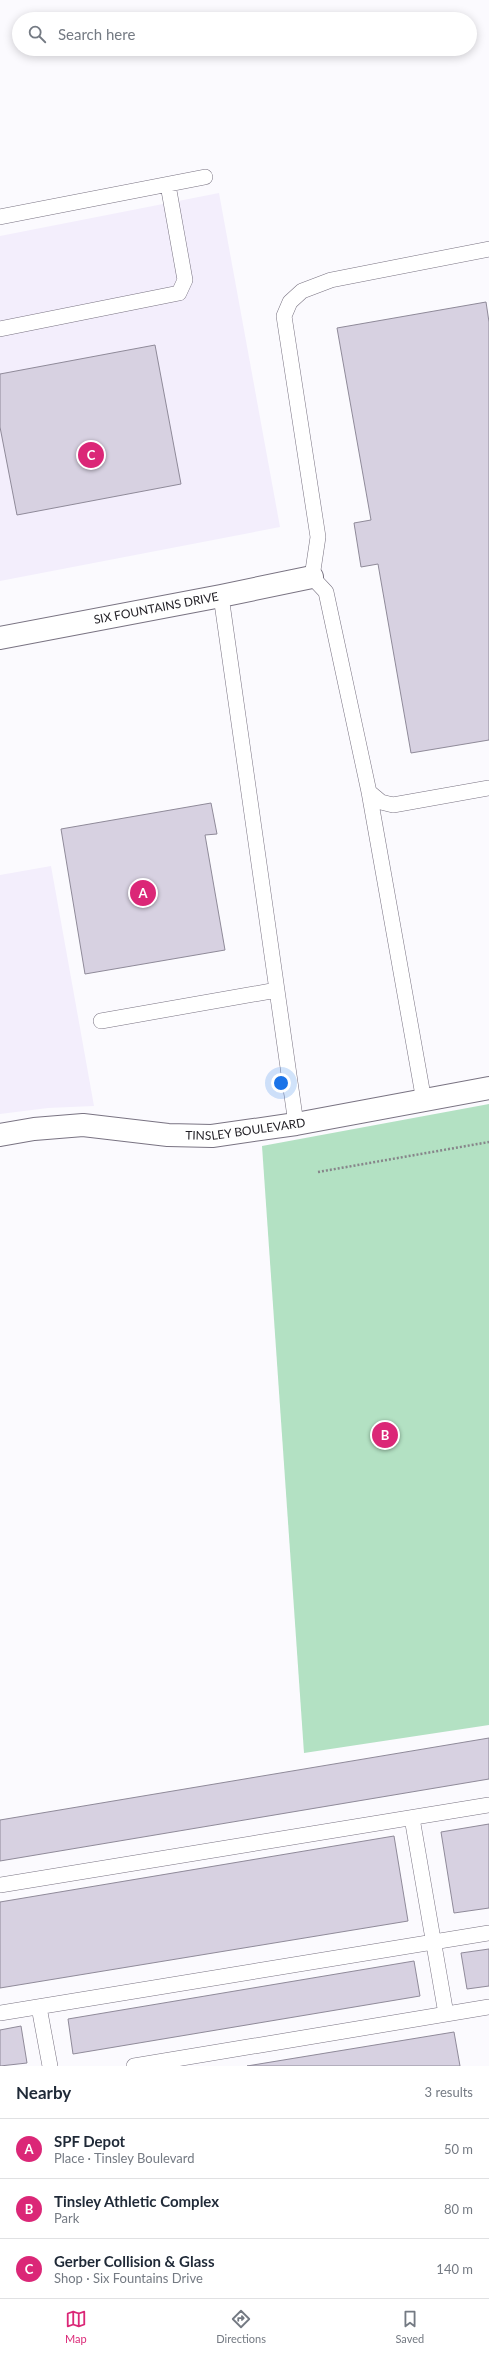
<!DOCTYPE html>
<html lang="en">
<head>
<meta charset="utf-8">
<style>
  body { margin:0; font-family:Lato,sans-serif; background:#f2f2f3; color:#1f2937 }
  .you { position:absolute; left:281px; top:1083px; width:14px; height:14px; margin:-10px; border:3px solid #fff; border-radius:50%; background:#1a73e8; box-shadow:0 0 0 6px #1a73e833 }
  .badge { display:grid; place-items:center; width:26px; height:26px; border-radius:50%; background:#db2777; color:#fff; font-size:13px; font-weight:700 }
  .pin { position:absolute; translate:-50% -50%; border:2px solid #fff; box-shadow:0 1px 4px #0006 }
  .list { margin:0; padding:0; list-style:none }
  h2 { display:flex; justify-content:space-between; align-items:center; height:52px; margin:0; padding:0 16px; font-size:17px }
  h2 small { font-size:13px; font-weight:400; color:#747a83 }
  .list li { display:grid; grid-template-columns:26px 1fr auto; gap:12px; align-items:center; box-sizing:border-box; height:60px; padding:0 16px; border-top:1px solid #e0e1e3 }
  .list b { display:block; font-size:15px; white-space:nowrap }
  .list p { margin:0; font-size:13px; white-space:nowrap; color:#747a83 }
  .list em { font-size:13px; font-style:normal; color:#747a83 }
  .icon { flex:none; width:22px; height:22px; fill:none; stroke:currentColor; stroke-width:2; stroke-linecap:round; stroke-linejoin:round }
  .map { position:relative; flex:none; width:489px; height:2066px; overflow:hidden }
  .search { position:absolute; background:#fff; box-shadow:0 2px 10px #0003; left:12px; right:12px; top:12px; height:44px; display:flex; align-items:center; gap:10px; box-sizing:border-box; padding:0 14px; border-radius:22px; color:#747a83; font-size:15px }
  .sheet { height:232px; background:#fff }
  nav { display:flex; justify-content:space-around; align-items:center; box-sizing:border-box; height:56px; border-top:1px solid #e0e1e3; background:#fff; font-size:11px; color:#747a83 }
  nav a { display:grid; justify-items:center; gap:2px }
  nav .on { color:#db2777 }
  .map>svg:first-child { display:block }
</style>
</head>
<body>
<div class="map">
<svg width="489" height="2066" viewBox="0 0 489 2066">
  <rect width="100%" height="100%" fill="#fbfafe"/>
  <path fill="#f3eefc" d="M219,193l61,334 -280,54v-345z
    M51,866l43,240 -46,2 -48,6v-239z"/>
  <path fill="#b3e1c3" d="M489,1104v621l-185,28 -42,-607z"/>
  <path fill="#d7d1e1" stroke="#8f8a99" d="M486,302l3,20v418l-78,13 -33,-189 -17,3 -7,-44 17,-3 -34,-192z
    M155,345l26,139 -164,31 -17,-88v-53z
    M211,803l6,31 -12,1 20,115 -140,24 -24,-145z
    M489,1738v41l-489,82v-41z
    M489,1824v84l-35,5 -13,-81z
    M394,1836l14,85 -408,67v-86z
    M489,1949v37l-22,3 -6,-36z
    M414,1961l6,35 -347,58 -5,-35z
    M21,2026l6,37 -27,3v-36z
    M454,2032l6,34h-213z"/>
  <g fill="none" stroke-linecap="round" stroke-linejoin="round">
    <g stroke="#797382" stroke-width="16">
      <path id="service" d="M0,217l205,-40
        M489,249l-158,31 -29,11 -12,11 -6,14 34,221 -6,40 14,15 43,200 12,10 12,3 96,-17
        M0,329l179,-36 6,-13 -17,-95
        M221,596l75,528
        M369,792l55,309
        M101,1021l176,-31
        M412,1818l34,196
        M0,1885l489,-80
        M39,2007l11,59
        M0,2013l489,-80
        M134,2066l355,-59"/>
    </g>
    <g stroke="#797382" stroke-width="24">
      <g id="minor">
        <path id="s1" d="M0,638l221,-42 91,-19"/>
        <path id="s2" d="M0,1135l34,-6 49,-4 85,10 44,1 84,-12 193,-36"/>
      </g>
    </g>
    <path stroke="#87858a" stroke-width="2.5" stroke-dasharray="2 2" stroke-linecap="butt" d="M318,1172l171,-30"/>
    <use href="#service" stroke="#fff" stroke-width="15"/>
    <use href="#minor" stroke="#fff" stroke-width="22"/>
  </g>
  <g text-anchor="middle" stroke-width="4" stroke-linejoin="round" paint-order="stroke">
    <g font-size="12" fill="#1f1d23" stroke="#fff">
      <text dy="4" stroke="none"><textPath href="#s1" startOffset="159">SIX FOUNTAINS DRIVE</textPath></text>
      <text dy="4" stroke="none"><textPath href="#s2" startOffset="247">TINSLEY BOULEVARD</textPath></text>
    </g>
  </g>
</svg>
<div class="you"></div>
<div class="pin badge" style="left:143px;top:893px">A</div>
<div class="pin badge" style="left:385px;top:1435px">B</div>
<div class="pin badge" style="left:91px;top:455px">C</div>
<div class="search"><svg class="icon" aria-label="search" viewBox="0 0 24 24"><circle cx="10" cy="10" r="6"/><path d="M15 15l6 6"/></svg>Search here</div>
</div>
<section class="sheet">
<h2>Nearby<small>3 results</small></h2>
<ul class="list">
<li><span class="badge">A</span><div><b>SPF Depot</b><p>Place · Tinsley Boulevard</p></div><em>50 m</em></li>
<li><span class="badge">B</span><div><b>Tinsley Athletic Complex</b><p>Park</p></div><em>80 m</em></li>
<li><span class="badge">C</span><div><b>Gerber Collision &amp; Glass</b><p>Shop · Six Fountains Drive</p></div><em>140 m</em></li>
</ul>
</section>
<nav>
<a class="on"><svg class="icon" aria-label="map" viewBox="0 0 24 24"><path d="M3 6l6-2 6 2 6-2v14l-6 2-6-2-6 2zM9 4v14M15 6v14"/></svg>Map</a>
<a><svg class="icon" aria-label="directions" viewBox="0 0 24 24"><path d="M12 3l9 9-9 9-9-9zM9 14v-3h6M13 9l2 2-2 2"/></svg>Directions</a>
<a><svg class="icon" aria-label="saved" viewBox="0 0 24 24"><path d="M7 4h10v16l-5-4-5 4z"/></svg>Saved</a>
</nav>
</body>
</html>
